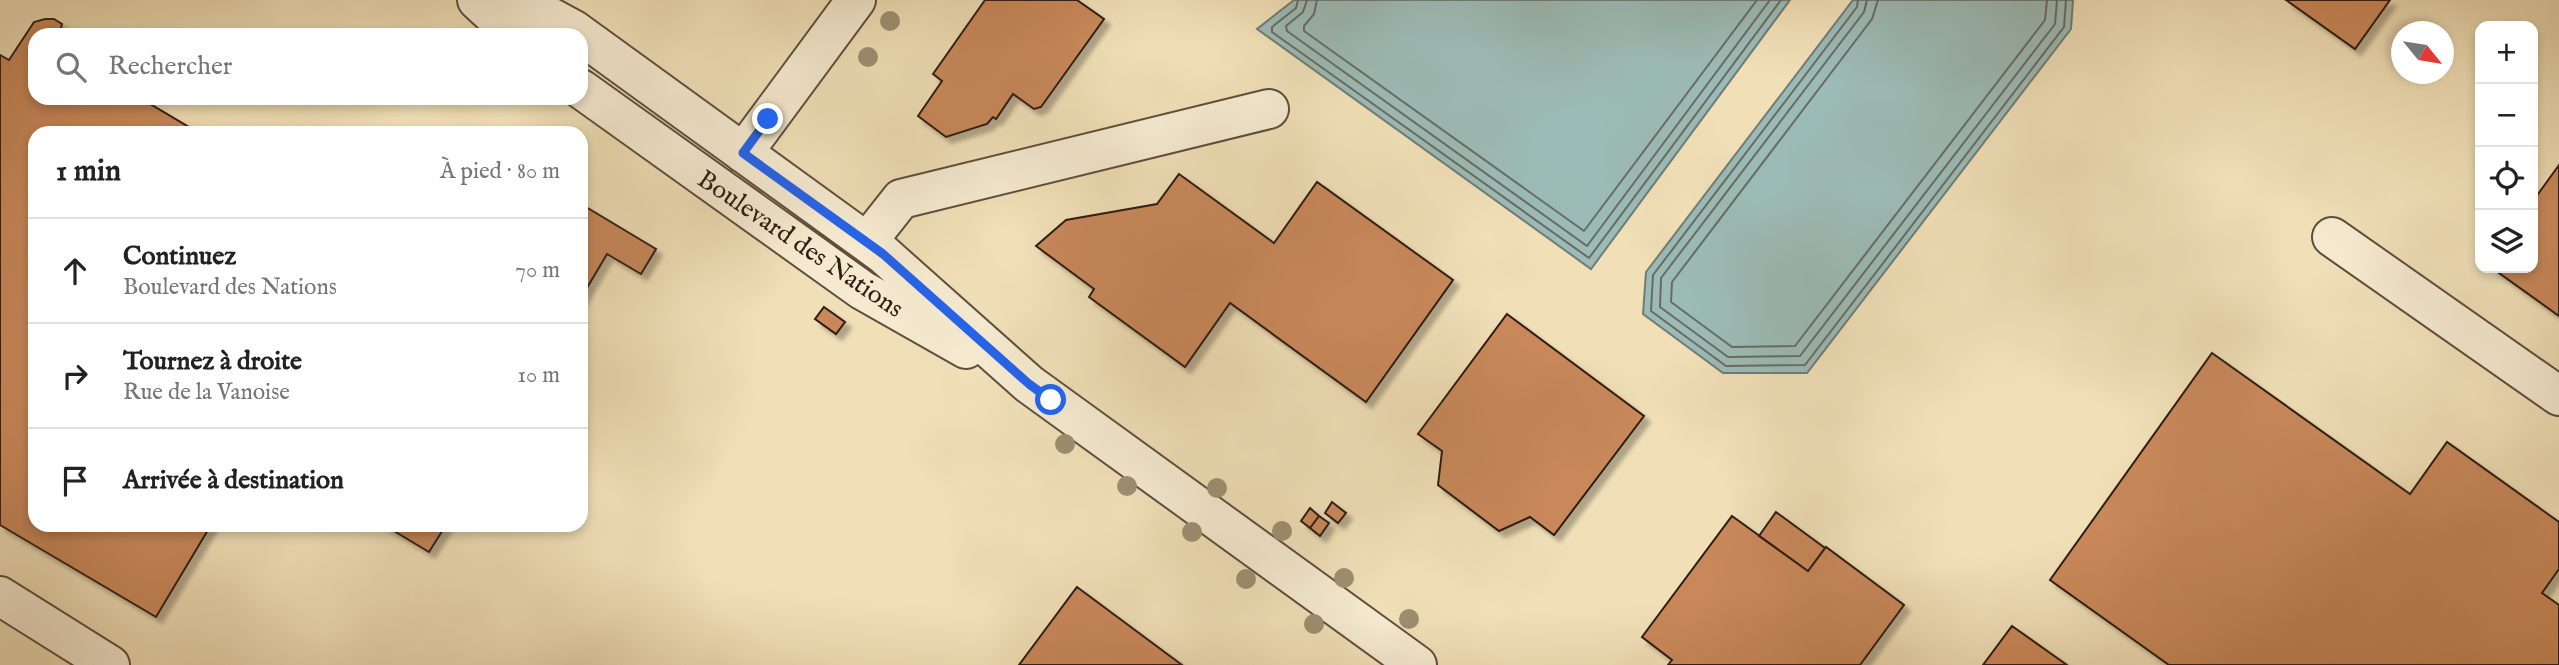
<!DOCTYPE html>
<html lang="fr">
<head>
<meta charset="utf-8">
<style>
  body { margin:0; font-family:"IM FELL English",serif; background:#f2f2f2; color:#222 }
  .controls { position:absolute; right:21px; top:21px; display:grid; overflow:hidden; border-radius:14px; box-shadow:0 4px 10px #0003 }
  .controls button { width:63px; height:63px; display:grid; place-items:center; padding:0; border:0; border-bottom:2px solid #e0e0e0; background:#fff; color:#222; font:35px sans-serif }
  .compass { position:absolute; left:2391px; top:21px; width:63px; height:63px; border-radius:50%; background:#fff; box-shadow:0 4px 10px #0003; rotate:120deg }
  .stop { position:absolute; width:21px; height:21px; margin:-16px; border:5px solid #2563eb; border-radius:50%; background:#fff }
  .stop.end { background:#2563eb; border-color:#fff; box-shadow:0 2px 7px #0008 }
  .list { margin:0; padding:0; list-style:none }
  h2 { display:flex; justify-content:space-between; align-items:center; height:91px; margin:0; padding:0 28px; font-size:30px }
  h2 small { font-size:23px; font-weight:400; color:#767676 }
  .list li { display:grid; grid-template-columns:46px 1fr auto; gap:21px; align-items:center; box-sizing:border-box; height:105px; padding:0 28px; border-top:2px solid #e0e0e0 }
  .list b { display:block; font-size:26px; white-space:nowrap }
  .list p { margin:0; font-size:23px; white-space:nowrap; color:#767676 }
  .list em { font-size:23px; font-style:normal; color:#767676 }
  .icon { flex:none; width:38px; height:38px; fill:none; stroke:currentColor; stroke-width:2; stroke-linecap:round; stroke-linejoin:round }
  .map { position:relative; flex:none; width:2559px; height:665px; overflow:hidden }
  .search { position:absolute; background:#fff; box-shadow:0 4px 10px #0003; left:28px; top:28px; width:560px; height:77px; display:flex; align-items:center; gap:18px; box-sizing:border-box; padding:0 24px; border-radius:21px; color:#767676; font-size:26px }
  .panel { position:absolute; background:#fff; box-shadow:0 4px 10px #0003; left:28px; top:126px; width:560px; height:406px; border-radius:21px }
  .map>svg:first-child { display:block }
</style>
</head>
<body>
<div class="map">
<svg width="2559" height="665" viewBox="0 0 2559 665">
  <defs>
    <filter id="shadow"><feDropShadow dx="6" dy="6" stdDeviation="2" flood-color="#0004"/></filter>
  </defs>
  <rect width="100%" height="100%" fill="#f0dfb7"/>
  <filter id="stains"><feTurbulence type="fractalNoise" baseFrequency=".00286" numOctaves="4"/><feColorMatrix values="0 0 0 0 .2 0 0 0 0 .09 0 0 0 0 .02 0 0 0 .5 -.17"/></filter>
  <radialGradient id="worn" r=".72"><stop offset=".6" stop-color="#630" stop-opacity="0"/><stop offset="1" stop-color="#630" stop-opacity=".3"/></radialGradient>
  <path fill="#9cbbb6" stroke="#707c75" stroke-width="2" d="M1294,0h496l-199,269 -334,-240z
    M1853,0h220l-2,29 -264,344h-84l-80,-59 3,-42z"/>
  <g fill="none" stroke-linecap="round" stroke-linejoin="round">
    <path stroke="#666c64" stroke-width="2" d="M1298,0l-2,8 -24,19v5l317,226 192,-258
      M1307,0l-4,12 -17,14 1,5 300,215 183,-246
      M1317,0l-3,14 -10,12v5l280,200 173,-231
      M1858,0l-1,7 -204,268 -2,36 75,55 79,-1 259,-338 2,-27
      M1867,0l-3,12 -203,266 -1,29 68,50 72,-1 255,-332 2,-24
      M1878,0l-6,19 -200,263 -1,20 61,45 63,-1 250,-326 2,-20"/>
  </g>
  <path fill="#c8885a" stroke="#2f1d13" stroke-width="2" filter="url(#shadow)" d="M985,0h92l27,19 -63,88 -7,2 -21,-15 -17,25 -3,-2 -6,7 -41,13 -28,-21 24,-35 -9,-7z
    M2286,0h104l-35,49z
    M54,19l8,5 -1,4 11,7h-37v63h105l59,35h-164v392h176l-55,92 -156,-92v-470l9,5 25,-38 11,-3z
    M2559,165v151l-67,-48h41v-67z
    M1179,174l95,69 43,-61 136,98 -87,122 -136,-99 -45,64 -96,-70 5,-8 -58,-43 30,-26 91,-16z
    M581,204l75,45 -15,25 -34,-20 -26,44z
    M824,307l21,15 -9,12 -21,-15z
    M1507,314l137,102 -90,119 -24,-18 -31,14 -61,-46 4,-34 -24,-17z
    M2212,353l198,141 37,-52 112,80v47l-17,24 17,12v60h-390l-119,-85z
    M1332,502l14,11 -8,10 -13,-10z
    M1310,508l9,8 -9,12 -9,-7z
    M1776,512l49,36 -17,23 -49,-35z
    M1319,516l10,7 -9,13 -10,-8z
    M1732,516l76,55 18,-24 78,58 -44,60h-192l4,-5 -30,-23z
    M384,525h62l-17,27z
    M1077,587l105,78h-163z
    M2012,626l55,39h-84z"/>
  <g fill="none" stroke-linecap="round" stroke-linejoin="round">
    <g stroke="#5f4e3c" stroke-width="42">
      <path id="minor" d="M477,0l38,35
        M519,0l55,30 309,224 146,130 388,281
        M581,89l281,201 104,59
        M743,153l113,-153
        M2332,237l227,159
        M867,242l34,-43 368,-90
        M0,596l110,69"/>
    </g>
    <use href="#minor" stroke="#f5ead0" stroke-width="38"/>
  </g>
  <g fill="#9d8f71">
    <circle cx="890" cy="21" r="10"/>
    <circle cx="868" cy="57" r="10"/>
    <circle cx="1065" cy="444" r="10"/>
    <circle cx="1127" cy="486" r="10"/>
    <circle cx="1217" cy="488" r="10"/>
    <circle cx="1282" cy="531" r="10"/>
    <circle cx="1192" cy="532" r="10"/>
    <circle cx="1344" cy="578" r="10"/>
    <circle cx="1246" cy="579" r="10"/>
    <circle cx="1409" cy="619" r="10"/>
    <circle cx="1314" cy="624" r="10"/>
  </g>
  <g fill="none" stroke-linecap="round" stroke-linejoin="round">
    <path stroke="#2563eb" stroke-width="9" d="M768,119l-25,34 140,101 146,130 22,16"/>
  </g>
  <g text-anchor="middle" stroke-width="5" stroke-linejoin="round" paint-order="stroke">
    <g font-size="26" fill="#2f1d13" stroke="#f5ead0">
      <text transform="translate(801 243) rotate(34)" y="9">Boulevard des Nations</text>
    </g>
  </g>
  <rect width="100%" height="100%" filter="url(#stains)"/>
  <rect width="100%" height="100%" fill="url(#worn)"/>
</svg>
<div class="controls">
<button>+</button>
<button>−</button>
<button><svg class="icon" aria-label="locate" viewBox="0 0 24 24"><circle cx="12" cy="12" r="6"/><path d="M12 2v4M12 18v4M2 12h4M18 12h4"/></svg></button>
<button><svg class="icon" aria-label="layers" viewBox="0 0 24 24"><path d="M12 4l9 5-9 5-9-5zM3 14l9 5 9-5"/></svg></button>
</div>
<svg class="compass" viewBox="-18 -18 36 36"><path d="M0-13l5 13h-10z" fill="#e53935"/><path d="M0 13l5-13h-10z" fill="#767676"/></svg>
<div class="stop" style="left:1051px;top:400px"></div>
<div class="stop end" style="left:768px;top:119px"></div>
<div class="search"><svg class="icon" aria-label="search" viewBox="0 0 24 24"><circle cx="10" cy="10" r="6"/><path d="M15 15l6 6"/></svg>Rechercher</div>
<section class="panel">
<h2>1 min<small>À pied · 80 m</small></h2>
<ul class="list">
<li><svg class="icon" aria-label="ahead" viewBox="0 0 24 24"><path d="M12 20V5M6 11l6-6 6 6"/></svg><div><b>Continuez</b><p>Boulevard des Nations</p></div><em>70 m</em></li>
<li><svg class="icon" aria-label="right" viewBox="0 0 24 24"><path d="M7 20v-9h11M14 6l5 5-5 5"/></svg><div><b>Tournez à droite</b><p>Rue de la Vanoise</p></div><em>10 m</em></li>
<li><svg class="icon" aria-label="arrive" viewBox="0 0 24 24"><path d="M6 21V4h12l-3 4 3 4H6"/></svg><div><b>Arrivée à destination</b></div></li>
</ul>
</section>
</div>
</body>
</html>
